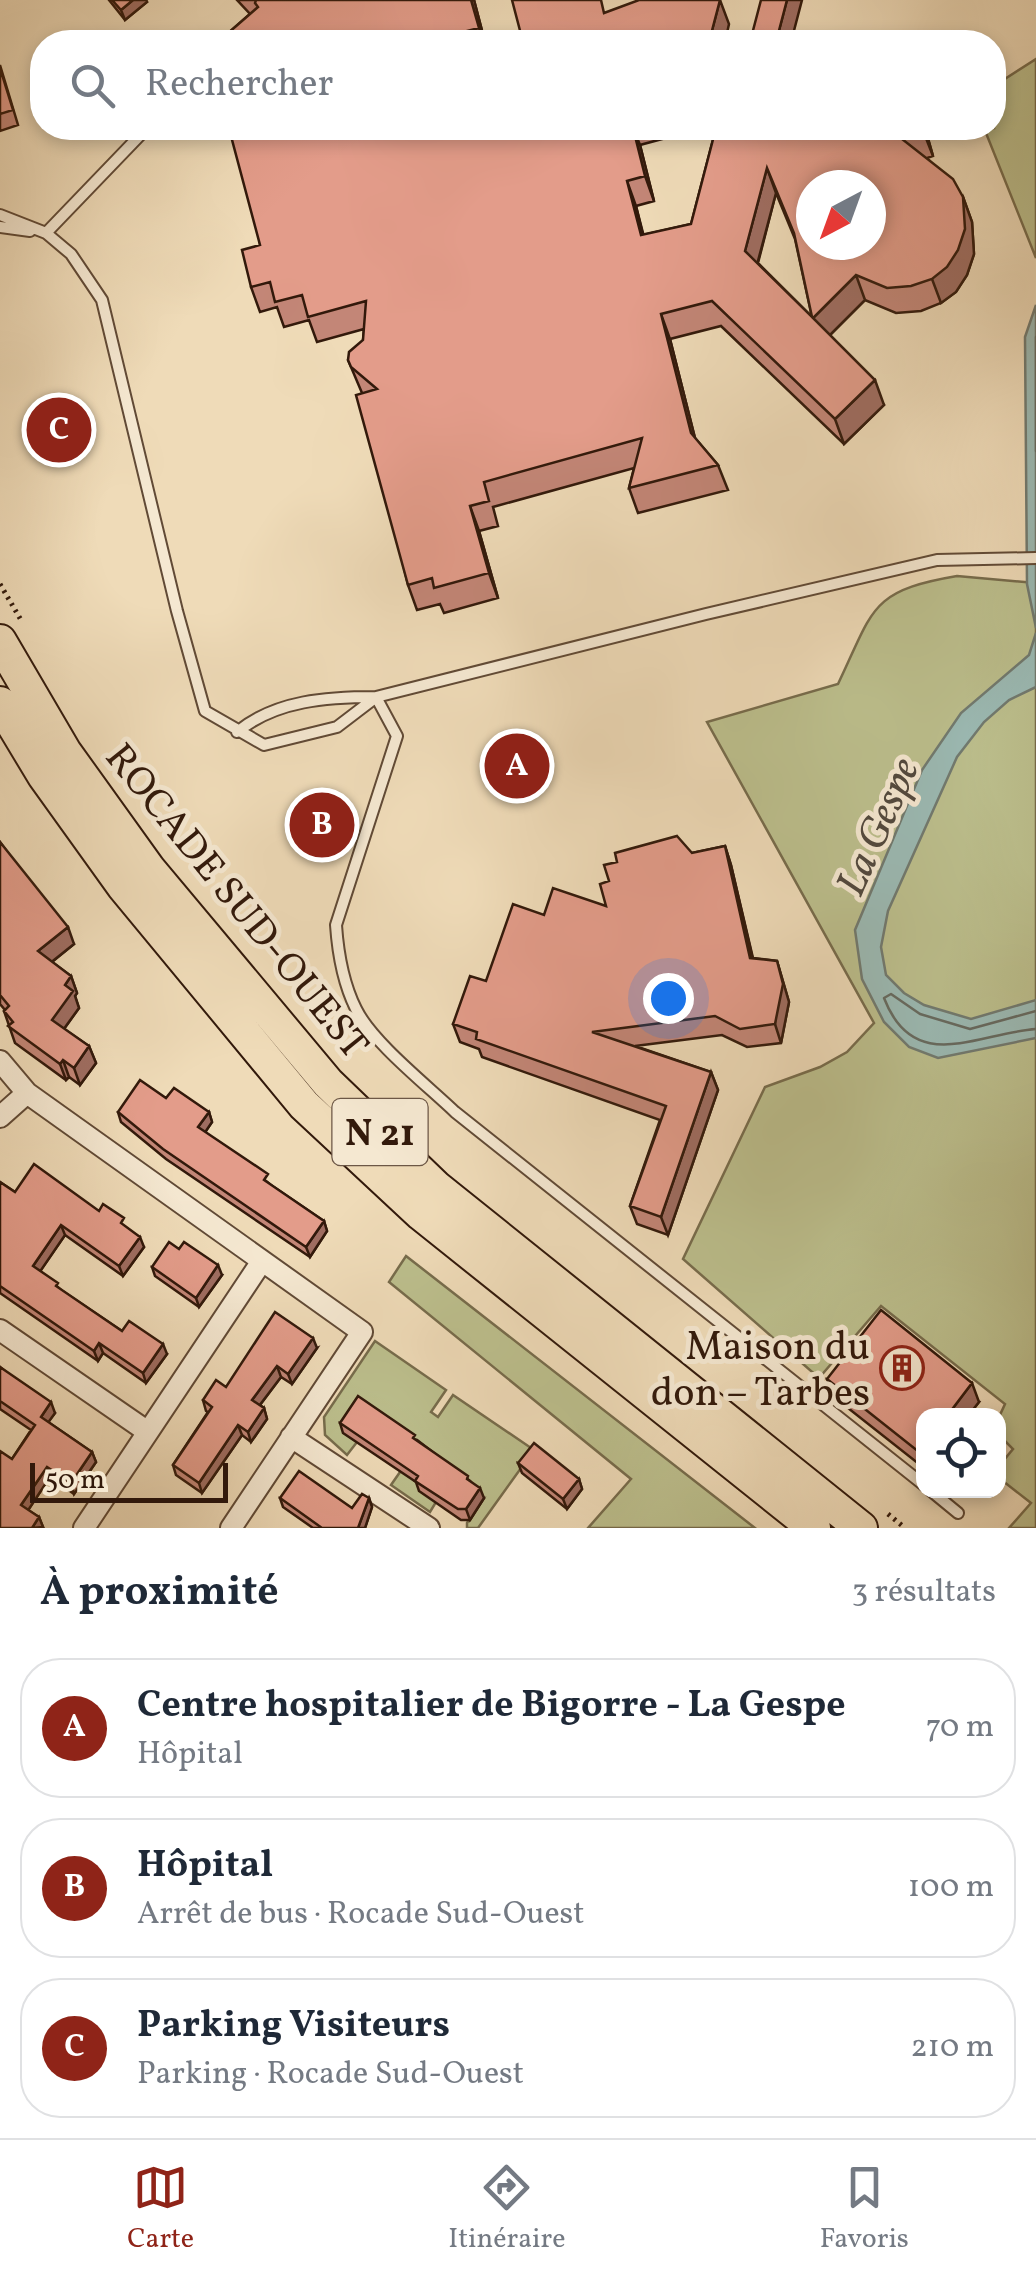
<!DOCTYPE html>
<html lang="fr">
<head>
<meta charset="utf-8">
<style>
  body { margin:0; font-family:Vollkorn,serif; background:#f2f2f3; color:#1f2937 }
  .controls { position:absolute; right:30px; bottom:30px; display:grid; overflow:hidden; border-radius:20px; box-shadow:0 5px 15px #0003 }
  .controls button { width:90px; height:90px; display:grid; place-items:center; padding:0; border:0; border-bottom:2px solid #e0e1e3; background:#fff; color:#1f2937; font:50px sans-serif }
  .compass { position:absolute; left:796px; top:170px; width:90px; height:90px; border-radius:50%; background:#fff; box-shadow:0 5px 15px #0003; rotate:221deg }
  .scale { position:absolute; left:30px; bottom:25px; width:198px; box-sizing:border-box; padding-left:10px; border:5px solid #32190b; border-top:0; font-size:28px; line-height:35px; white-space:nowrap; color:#32190b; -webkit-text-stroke:8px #f5e8d1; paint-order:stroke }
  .you { position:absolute; left:668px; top:998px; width:35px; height:35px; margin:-25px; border:8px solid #fff; border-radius:50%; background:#1a73e8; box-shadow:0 0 0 15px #1a73e833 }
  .badge { display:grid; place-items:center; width:65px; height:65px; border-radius:50%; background:#8f2418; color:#fff; font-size:32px; font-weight:700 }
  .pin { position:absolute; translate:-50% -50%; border:5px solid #fff; box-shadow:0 2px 10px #0006 }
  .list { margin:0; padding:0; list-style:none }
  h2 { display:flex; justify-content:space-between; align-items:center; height:130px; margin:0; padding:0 40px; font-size:42px }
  h2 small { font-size:32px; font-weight:400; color:#747a83 }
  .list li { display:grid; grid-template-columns:65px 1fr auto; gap:30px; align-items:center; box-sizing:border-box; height:140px; margin:0 20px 20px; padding:0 20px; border:2px solid #e0e1e3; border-radius:40px }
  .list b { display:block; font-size:38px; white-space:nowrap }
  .list p { margin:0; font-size:32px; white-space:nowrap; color:#747a83 }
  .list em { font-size:32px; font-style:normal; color:#747a83 }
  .icon { flex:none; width:55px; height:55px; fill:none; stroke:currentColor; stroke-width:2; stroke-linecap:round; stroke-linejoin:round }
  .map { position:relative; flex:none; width:1036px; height:1528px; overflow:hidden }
  .search { position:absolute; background:#fff; box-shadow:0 5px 15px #0003; left:30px; right:30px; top:30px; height:110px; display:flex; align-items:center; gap:25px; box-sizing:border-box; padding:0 35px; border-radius:40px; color:#747a83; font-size:38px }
  .sheet { height:610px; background:#fff }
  nav { display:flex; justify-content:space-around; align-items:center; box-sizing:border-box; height:140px; border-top:2px solid #e0e1e3; background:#fff; font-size:28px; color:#747a83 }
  nav a { display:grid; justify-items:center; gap:5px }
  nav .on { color:#8f2418 }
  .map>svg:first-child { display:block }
</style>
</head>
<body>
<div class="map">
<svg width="1036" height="1528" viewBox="0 0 1036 1528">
  <rect width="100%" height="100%" fill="#efdbb8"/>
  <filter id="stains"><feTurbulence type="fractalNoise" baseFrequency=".002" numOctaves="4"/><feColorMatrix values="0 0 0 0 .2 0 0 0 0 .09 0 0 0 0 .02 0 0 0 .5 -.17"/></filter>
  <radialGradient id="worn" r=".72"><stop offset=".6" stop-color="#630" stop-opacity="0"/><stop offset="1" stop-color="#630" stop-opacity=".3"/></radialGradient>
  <path fill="#bcbf8d" stroke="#776c4c" stroke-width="2.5" d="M1036,59v199l-52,-130h10v-42z
    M957,576l79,7v945h-27l22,-25 -32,-25v-12l14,-17 -14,-14v-18l6,-13 -124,-98 -62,72 -136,-119 82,-172 55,-20 27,-15 27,-29 -167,-301 131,-38c36,-75 31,-93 119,-108z
    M406,1256l349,272h-167l43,-49 -242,-197z
    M375,1341l71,49 -15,22 7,5 15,-22 81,55 -56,78h-11v-5l17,-25 -48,4 -6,10 -39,-27 25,-36 -72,-16 13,9 -10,13 -22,-20 -1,-18z"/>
  <path fill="#9bbab4" stroke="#717a70" stroke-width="2.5" d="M1036,305v323l-9,-44 -2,-247z
    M1036,633v54l-27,13 -25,22 -27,35 -69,154 -7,36 5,28 18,18 20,12 47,14 65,-19v38l-98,20 -29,-11 -25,-25 -22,-43 -7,-49 67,-160 39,-57 68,-58z"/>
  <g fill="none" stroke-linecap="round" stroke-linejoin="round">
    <path stroke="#666a60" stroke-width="2.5" d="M1036,337v114
      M1036,1011l-66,18 -50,-15 -29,-20 -7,4c30,78 94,35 152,31"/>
    <g stroke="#614a36" stroke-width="14">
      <path id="lane" d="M0,215l46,18 25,21 31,46 75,311 28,100 59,34 73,-18 38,-29
        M0,227l30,4
        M46,233l101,-105
        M376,697l21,39 -61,189c2,29 7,58 20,84 16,33 72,77 99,103l469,373
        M237,732c39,-32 91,-35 139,-35l330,-83 231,-54 99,-2
        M930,1490l28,23"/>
    </g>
    <g stroke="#614a36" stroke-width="24">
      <path id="street" d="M0,1061l27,32 335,239 -131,196
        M0,1117l27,-24
        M0,1330l148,102
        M291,1437l138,91
        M84,1528l178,-267"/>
    </g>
    <g stroke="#32190b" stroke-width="36">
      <path id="primary" d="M0,641l65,111 84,117 179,214 108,104 425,341
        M0,703l44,73 79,110 181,219 117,109 393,314"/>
    </g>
    <path stroke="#32190b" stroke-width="5" stroke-dasharray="2.5 5" stroke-linecap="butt" d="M0,584l21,36
      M888,1514l17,14"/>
    <use href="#lane" stroke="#f5e8d1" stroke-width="10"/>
    <use href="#street" stroke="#f5e8d1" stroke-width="20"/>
    <use href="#primary" stroke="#efdbb8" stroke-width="32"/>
  </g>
  <path fill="#c38677" stroke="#32190b" stroke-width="2.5" fill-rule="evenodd" d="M109,0h37l1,2 -22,18z
    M237,0h237l11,42h-255l-3,-8 23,-20z
    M0,65l18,60 -18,6z
    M255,128h448l-63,17 14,56 -18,5 7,29 48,-11 25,-96h209l8,28 -6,2 36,39 9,25 2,32 -7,21 -11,17 -15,11 -20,8 -25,2 -31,-13 -35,35 54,70 -40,39 -123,-118 -51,13 25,99 23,27 10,25 -90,23 -9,-25 5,-20 -141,39 5,19 -19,5 19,67 -54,15 -4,-9 -23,6 -9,-25 -46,-192 -14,-33 15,-20 1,-11 -47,13 -8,-22 -25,7 -7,-20 -17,5 -9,-25 9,-42zM776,193l19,46 17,78 -54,-54z
    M0,842l74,102 -22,18 19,14 6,17 -2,3 4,12 -15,21 25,17 7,17 -16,22 -11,-8 -3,3 -51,-37 -11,-32 1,-1 -5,-6z
    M725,846l6,19 22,93 24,3 12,41 -8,41 -34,4 -25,-12 -87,11 76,26 7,18 -50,145 -31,-11 -7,-18 30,-86 -178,-63 -3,-8 -19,-7 -7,-18 33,-43 58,-66 62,-9 86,-53z
    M166,1098l43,14 3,10 -7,10 66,53 53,36 3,10 -17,26 -144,-98 -45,-37 -3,-10z
    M0,1182l15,10 112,36 17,19 -21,29 -58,-41 -25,36 21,19 61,41 45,23 -21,29 -43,-30 -5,8 -98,-68z
    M152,1267l70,8 -23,32 -44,-31z
    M317,1348l-25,36 -11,-7 -21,28 4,3 3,11 -16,23 -9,-7 -40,58 -26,-18 -3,-10 35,-53 -2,-1 -3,-11 23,-13z
    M0,1367l55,46 -7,9 44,30 4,10 -22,32 -24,-17 -22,33 11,7 4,10 -43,1 12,-69 19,-29 -31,-21z
    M827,1379l152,23 -11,14h-44v52l-90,-71z
    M340,1423l77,17 53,41 14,17 -14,22h-9l-42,-29 -3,-9 -73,-49z
    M518,1463l61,16 3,10 -15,20 -45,-36z
    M280,1498l72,10 17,-10 3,9 -7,21h-52l-30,-21z"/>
  <path fill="#9f6d61" stroke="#32190b" stroke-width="2.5" d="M133,0h13l1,2 -22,18 -4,-10z
    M471,0h3l11,42 -6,-14z
    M720,0l9,24 -4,18h-16z
    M787,0h15l-11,42h-15z
    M633,128l7,17 14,56 -9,-25z
    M922,128h3l8,28z
    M767,168l9,25 -22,83 -9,-25z
    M627,181l9,25 14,54 -9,-25z
    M963,197l9,25 2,32 -7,21 -11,17 -15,11 -9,-24z
    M856,275l9,25 -43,43 -9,-25z
    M661,314l9,25 30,119 -9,-25z
    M875,380l9,25 -40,39 -9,-25z
    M470,506l9,25 19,67 -9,-25z
    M725,846l6,19 26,112 -7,-19z
    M68,927l6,17 -30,24 -6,-17z
    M777,961l12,41 -8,41 -6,-19z
    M71,976l6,17 -2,3 4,12 -21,29 -6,-17 13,-35z
    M89,1046l7,17 -16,22 -6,-17z
    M63,1060l6,17 -3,3 -6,-16z
    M711,1072l7,18 -50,145 -7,-18z
    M209,1112l3,10 -10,15 -4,-10z
    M324,1221l3,10 -17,26 -4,-10z
    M61,1225l4,10 -28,41 -4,-10z
    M140,1237l4,10 -21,29 -4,-10z
    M218,1265l4,10 -23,32 -3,-9z
    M313,1338l4,10 -25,36 -4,-10z
    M99,1343l4,10 -5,8 -4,-10z
    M163,1344l4,10 -21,29 -3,-10z
    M277,1366l4,11 -25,33 -4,-10z
    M972,1383l7,19 -11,14h-21z
    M51,1402l4,11 -10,14 -4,-10z
    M264,1408l3,11 -16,23 -3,-10z
    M238,1425l4,10 -40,58 -3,-10z
    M924,1445v20l-5,-13z
    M92,1452l4,10 -22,32 -3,-11z
    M47,1467l3,10 -25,38 -4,-10z
    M579,1479l3,10 -15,20 -4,-10z
    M480,1488l4,10 -14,22 -4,-11z
    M369,1498l3,9 -7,21h-7z
    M39,1517l4,10 -11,1z"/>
  <path fill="#e39c8a" stroke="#32190b" stroke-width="2.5" fill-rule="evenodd" d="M112,0h21l-12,10z
    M256,0h215l8,28 -55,14h-189l-8,-8 31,-27 -3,-4z
    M512,0h89l3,13 35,-13h81l-11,42h-186z
    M761,0h26l-11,42h-26z
    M0,68l13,42 -13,4z
    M255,128h378l12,48 -18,5 14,54 50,-11 25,-96h206l2,4 -22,7 51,40 10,18 2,32 -7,21 -11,17 -15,12 -21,7 -24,2 -31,-13 -43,43 62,62 -40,39 -123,-118 -51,13 30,119 27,32 -89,23 13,-50 -158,44 5,19 -19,5 19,67 -55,15 -2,-10 -24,7 -52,-190 21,-6 -26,-22 -3,-7 1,-8 14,-12 3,-39 -58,16 -6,-22 -27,7 -5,-20 -19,5 -9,-37 18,-5 -29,-109 24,-7zM767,168l27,65 18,84 -67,-66zM811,185h60v60h-60z
    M677,836l15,17 33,-7 25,112 27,3 6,23 -8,40 -35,5 -25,-13 -123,16 119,40 -50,145 -31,-11 36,-100 -190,-67 1,-7 -24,-8 17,-48 16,5 27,-77 31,11 9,-27 53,18 -6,-22 9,-3 -5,-16 13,-3 -2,-9z
    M0,842l68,85 -30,24 33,25 -6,9 8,6 -21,29 37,26 -15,22 -11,-8 -3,4 -52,-38 5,-4 -9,-11 5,-5 -9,-11z
    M140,1080l26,18 8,-10 35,24 -11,15 70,47 -4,6 60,41 -18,26 -143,-98 -45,-37z
    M34,1164l65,47 4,-7 21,14 -3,5 19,14 -21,29 -58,-41 -28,41 25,17 -2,3 66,45 7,-10 34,23 -20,29 -44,-30 -5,8 -94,-65v-104l15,10z
    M169,1242l10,7 5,-7 34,23 -22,33 -44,-31z
    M881,1310l91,73 -25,33h-23v29l-5,7 -92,-73z
    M275,1312l38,26 -25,36 -11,-8 -25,34 12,8 -16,24 -10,-7 -39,58 -26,-18 39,-58 -9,-7 13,-20 10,7z
    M0,1367l51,35 -10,15 51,35 -21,31 -24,-16 -26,38 18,12 -7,11h-32v-77l12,8 23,-34 -35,-24z
    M358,1396l57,39 -2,3 55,38 -1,3 13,9 -14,21h-8l-43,-28 3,-5 -78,-53z
    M534,1443l45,36 -16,20 -45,-36z
    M299,1471l53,37 10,-14 7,4 -11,30h-36l-42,-30z"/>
  <defs>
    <g id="building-ring" transform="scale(2.25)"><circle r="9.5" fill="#f5e8d1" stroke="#8f2418" stroke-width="1.5"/><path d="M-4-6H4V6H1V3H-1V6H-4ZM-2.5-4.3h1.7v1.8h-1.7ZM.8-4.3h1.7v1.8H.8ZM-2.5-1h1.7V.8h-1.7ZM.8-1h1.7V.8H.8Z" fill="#8f2418"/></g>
  </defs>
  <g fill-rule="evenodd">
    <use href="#building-ring" x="902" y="1368"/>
  </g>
  <g text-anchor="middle" stroke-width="10" stroke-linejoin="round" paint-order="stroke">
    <rect fill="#f5e8d1" stroke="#6c5746" stroke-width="2.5" x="332.5" y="1099" width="95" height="66" rx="8"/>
    <g font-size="38" font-weight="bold" fill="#32190b">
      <text x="380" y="1145">N 21</text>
    </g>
    <g font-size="40" fill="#32190b" stroke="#f5e8d1">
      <text transform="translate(238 900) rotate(51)" y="14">ROCADE SUD-OUEST</text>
    </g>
    <g font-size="40" fill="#32190b" stroke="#f5e8d1" text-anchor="end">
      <text x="870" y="1359">Maison du<tspan x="870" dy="46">don – Tarbes</tspan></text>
    </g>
    <g font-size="42" font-style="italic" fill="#52493e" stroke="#f5e8d1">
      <text transform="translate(876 826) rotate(-66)" y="15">La Gespe</text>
    </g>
  </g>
  <rect width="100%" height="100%" filter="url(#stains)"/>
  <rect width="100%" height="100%" fill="url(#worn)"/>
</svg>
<div class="controls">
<button><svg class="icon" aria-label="locate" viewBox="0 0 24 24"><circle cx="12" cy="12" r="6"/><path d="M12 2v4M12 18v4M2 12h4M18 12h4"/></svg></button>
</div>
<svg class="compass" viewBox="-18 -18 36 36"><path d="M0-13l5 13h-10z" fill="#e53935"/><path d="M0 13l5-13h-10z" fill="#747a83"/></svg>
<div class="scale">50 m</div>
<div class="you"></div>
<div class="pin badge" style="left:517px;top:766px">A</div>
<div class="pin badge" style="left:322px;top:825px">B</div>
<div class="pin badge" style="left:59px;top:430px">C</div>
<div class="search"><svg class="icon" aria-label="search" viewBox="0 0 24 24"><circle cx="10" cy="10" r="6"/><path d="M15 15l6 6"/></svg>Rechercher</div>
</div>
<section class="sheet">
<h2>À proximité<small>3 résultats</small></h2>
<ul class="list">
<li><span class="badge">A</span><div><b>Centre hospitalier de Bigorre - La Gespe</b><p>Hôpital</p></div><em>70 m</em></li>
<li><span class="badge">B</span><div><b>Hôpital</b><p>Arrêt de bus · Rocade Sud-Ouest</p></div><em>100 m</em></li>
<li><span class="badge">C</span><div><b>Parking Visiteurs</b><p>Parking · Rocade Sud-Ouest</p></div><em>210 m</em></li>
</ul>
</section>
<nav>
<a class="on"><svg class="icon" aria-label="map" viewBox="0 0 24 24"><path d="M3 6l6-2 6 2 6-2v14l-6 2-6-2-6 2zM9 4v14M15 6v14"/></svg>Carte</a>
<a><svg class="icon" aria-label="directions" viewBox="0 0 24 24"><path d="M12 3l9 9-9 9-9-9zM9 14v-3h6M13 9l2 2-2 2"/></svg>Itinéraire</a>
<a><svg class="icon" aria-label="saved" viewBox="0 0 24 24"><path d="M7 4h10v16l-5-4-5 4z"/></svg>Favoris</a>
</nav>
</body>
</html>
